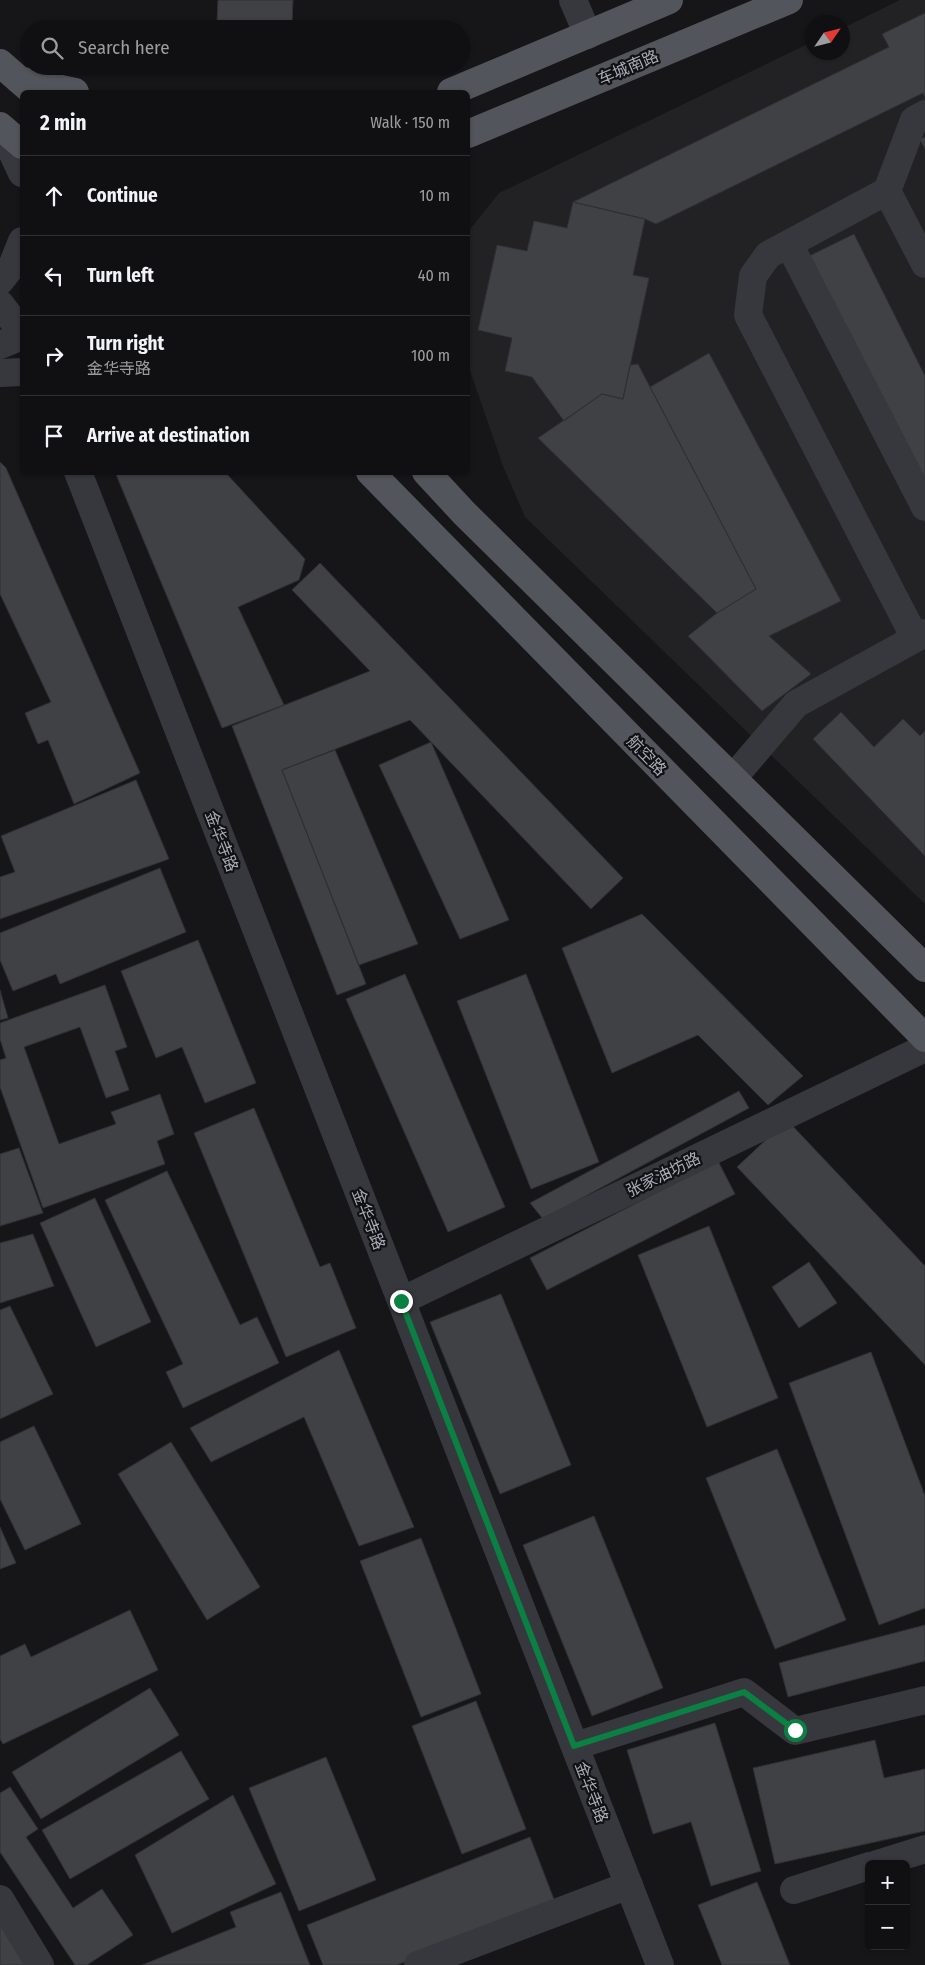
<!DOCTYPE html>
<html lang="en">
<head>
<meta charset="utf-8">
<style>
  body { margin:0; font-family:"Fira Sans Condensed","Noto Sans SC",sans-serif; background:#19191b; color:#f1f3f6 }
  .controls { position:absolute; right:15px; bottom:15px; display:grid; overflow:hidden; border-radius:8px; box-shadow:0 1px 4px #0004 }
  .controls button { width:45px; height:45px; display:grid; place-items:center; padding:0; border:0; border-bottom:1px solid #303032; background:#101012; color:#f1f3f6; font:25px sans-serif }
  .compass { position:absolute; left:805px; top:15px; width:45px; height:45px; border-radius:50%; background:#101012; box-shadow:0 1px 4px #0004; rotate:55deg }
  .stop { position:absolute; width:15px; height:15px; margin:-11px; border:4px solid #0b8043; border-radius:50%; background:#fff }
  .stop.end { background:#0b8043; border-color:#fff; box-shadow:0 1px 5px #0008 }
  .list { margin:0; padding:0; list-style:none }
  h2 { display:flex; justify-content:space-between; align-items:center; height:65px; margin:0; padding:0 20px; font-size:21px }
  h2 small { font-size:16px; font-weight:400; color:#9c9d9f }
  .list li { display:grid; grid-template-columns:32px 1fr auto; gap:15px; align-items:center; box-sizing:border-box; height:80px; padding:0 20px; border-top:1px solid #303032 }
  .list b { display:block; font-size:19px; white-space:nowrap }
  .list p { margin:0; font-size:16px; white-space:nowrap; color:#9c9d9f }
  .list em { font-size:16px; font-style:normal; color:#9c9d9f }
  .icon { flex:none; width:28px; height:28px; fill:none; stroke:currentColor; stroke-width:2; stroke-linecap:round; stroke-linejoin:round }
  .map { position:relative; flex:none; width:925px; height:1965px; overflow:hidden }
  .search { position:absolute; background:#101012; box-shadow:0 1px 4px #0004; left:20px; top:20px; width:450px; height:55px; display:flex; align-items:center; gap:12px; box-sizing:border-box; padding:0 18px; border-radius:28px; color:#9c9d9f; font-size:19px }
  .panel { position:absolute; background:#101012; box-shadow:0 1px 4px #0004; left:20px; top:90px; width:450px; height:385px; border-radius:8px }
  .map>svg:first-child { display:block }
</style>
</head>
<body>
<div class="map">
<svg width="925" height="1965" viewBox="0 0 925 1965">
  <rect width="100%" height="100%" fill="#161618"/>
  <path fill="#222225" d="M900,0h25v904l-400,-387 -22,-51 -35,-101v-133l31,-39 313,-151v10h30l1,-24z"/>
  <path fill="#404145" stroke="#303034" d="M218,0h75l-1,25 -75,-4z
    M925,13v85l-2,-5 -267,131 -11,-5 -72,-17 316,-155 -7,-13z
    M925,137v12l-5,-10z
    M573,202l72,17 -12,56 16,3 -26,121 -21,-5 -38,27 -32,-44 -27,-6 7,-33 -34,-8 19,-85 30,6 7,-30 33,7z
    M854,234l71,142v115l-118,-234z
    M709,353l132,248 -72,35 42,38 -49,37 -74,-75 29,-23 39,-24 -106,-202z
    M638,364l118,225 -39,24 -179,-175 64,-44 21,5 7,-34z
    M0,462l6,6 134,305 -66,31 -26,-64 -10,4 -13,-31 26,-11 -51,-108z
    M115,472h110l80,87 -6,21 -61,27 46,98 -62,23z
    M320,563l303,315 -32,31 -181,-189 -128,50 84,214 -29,11 -105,-269 138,-55 -78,-81z
    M841,712l33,35 29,-28 17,17 5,-5v125l-112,-117z
    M431,742l78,178 -49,19 -81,-174z
    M335,750l83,194 -59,21 -77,-195z
    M136,780l33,79 -169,60v-42l15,-5 -14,-36z
    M160,868l26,64 -126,52 -4,-10 -43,17 -13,-31v-27z
    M642,914l161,162 -35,29 -70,-70 -86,38 -50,-125z
    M198,940l58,143 -51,20 -23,-56 -26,11 -35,-87z
    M405,974l100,233 -57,25 -102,-233z
    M526,974l73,188 -68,27 -74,-188z
    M105,985l22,62 -12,4 14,39 -23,8 -26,-71 -56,20 35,97 57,-20 -5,-12 49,-18 14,40 -17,7 8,23 -122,44 -43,-121v-27l6,-2 -6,-19v-16z
    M0,990l8,28 -8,2z
    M739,1091l10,17 -206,111 -13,-16z
    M254,1108l66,159 10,-4 26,65 -70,29 -92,-224z
    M787,1120l138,146v99l-188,-198z
    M19,1148l24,65 -43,13v-72z
    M718,1161l17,33 -188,96 -17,-32z
    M167,1171l73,154 17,-8 22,46 -96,45 -17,-36 17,-8 -78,-164z
    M95,1198l56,124 -55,25 -56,-124z
    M709,1226l69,172 -71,29 -69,-172z
    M33,1234l21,52 -54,17v-60z
    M809,1262l28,41 -38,25 -27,-41z
    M501,1294l70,171 -71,29 -70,-172z
    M10,1306l43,88 -53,25v-109z
    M339,1350l75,177 -55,19 -55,-129 -93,45 -21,-34z
    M871,1352l54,144v112l-46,17 -90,-242z
    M34,1426l47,98 -56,26 -25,-51v-57z
    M171,1442l89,145 -53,33 -89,-146z
    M777,1449l69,171 -71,29 -69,-171z
    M594,1516l69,172 -71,28 -69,-171z
    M0,1527l16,36 -16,6z
    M421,1538l60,156 -60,23 -61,-156z
    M130,1610l28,60 -155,74 -3,-5v-83l25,-12 6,13z
    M925,1625v36l-137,36 -9,-34z
    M150,1688l29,47 -138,84 -29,-47z
    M476,1701l50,128 -64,25 -50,-128z
    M715,1723l46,148 -50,15 -20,-64 -38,12 -26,-84z
    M875,1740l9,38 41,-9v62l-150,33 -22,-96z
    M181,1751l28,48 -139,80 -28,-49z
    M326,1757l50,123 -77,31 -50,-123z
    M10,1787l28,42 -12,8 47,71 29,-19 31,46 -46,30h-12l-75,-113v-59z
    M233,1795l43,89 -104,49 -37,-78z
    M530,1837l25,65 -158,63h-74l-16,-40z
    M757,1882l33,83h-68l-24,-60z
    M281,1892l29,73h-168l94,-38 -6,-15z
    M0,1916l30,49h-30z"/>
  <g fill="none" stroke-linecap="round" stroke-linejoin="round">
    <path stroke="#37383d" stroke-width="28" d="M573,0l15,35
      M1,128l21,45
      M887,191l27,-71 11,-6
      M789,244l136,263
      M0,281l12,-15 10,-25
      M0,304l22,28
      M0,345l22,-9
      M0,373l22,-1
      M78,472l582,1493
      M915,638l-167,-323 5,-39 15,-21 119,-64 38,73
      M733,778l63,-74 129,-71
      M401,1301l524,-253
      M575,1746l169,-54 51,39 130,-31
      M877,1864l48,-15
      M794,1890l75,-24
      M0,1899l40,66
      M418,1965l211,-80"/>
    <path stroke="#53555c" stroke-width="28" d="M0,63l33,29
      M19,80l56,12
      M451,92l218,-92
      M0,126l22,19
      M468,134l321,-134
      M370,472l555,566
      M426,472l38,41 461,455"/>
  </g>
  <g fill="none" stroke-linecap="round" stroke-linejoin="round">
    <path stroke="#0b8043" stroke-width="6" d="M401,1301l173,445 170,-54 51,38"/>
  </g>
  <g text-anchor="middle" stroke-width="4.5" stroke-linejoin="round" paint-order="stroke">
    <g font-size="16" fill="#a8adb8" stroke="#111113">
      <text transform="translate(628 67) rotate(-23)" y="6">车城南路</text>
      <text transform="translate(647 755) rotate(46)" y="6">航空路</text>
      <text transform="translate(222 841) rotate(69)" y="6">金华寺路</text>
      <text transform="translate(663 1174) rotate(-26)" y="6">张家油坊路</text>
      <text transform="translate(369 1219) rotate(69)" y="6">金华寺路</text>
      <text transform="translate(592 1792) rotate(69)" y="6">金华寺路</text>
    </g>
  </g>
</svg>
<div class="controls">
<button>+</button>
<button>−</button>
</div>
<svg class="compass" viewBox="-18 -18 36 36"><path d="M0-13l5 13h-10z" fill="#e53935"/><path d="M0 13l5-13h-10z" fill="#9c9d9f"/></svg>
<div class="stop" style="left:795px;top:1730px"></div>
<div class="stop end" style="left:401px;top:1301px"></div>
<div class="search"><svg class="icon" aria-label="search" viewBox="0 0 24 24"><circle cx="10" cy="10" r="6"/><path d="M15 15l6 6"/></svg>Search here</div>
<section class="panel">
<h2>2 min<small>Walk · 150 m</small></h2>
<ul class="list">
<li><svg class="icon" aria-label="ahead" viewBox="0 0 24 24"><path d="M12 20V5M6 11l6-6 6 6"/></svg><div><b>Continue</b></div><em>10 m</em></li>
<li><svg class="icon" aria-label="left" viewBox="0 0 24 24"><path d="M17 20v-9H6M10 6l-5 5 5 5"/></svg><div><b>Turn left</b></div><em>40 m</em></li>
<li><svg class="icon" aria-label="right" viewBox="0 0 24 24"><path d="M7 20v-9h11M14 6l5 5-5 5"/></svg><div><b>Turn right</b><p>金华寺路</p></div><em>100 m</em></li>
<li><svg class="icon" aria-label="arrive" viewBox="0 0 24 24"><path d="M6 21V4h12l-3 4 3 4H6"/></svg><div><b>Arrive at destination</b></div></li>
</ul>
</section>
</div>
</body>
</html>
